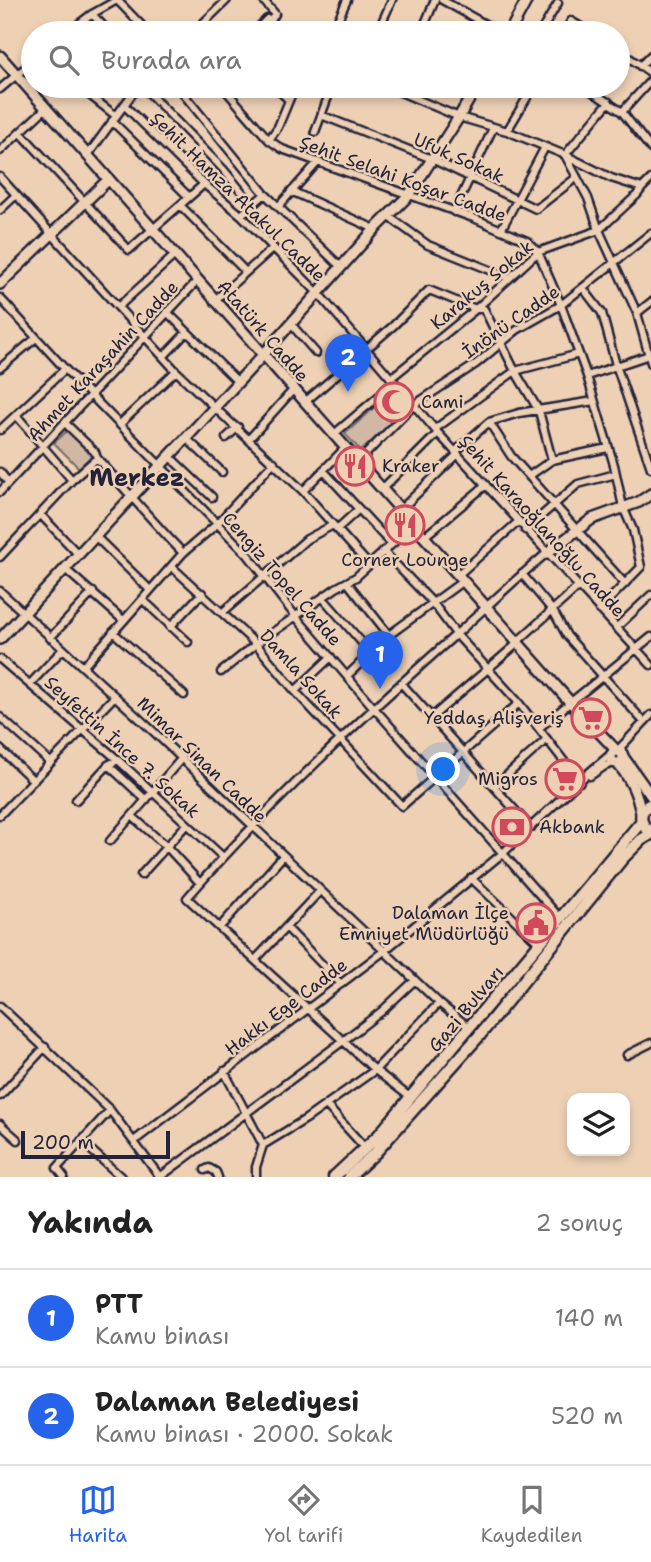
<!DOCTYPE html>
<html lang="tr">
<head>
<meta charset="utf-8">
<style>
  body { margin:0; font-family:"Shantell Sans",sans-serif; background:#f6f6f6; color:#222 }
  .controls { position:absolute; right:21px; bottom:21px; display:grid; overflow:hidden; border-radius:14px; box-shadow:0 4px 10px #0003 }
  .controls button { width:63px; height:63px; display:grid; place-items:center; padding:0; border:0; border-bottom:2px solid #e0e0e0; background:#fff; color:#222; font:35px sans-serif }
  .scale { position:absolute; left:21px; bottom:18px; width:149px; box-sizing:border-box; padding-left:7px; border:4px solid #22223b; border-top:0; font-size:19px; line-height:24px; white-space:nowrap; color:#22223b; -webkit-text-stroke:5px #eed1b5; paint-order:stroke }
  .you { position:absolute; left:444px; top:770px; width:24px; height:24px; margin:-18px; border:5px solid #fff; border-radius:50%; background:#1a73e8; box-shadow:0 0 0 10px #1a73e833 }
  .badge { display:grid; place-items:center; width:46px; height:46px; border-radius:50%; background:#2563eb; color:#fff; font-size:23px; font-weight:700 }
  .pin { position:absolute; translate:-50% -58px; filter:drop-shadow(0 2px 4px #0008) }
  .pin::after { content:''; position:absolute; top:37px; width:24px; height:21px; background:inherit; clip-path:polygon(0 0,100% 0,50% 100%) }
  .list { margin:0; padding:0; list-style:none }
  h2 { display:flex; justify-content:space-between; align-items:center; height:91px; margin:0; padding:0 28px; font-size:30px }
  h2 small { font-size:23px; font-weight:400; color:#767676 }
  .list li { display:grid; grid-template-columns:46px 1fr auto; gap:21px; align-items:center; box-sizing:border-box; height:98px; padding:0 28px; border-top:2px solid #e0e0e0 }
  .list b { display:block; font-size:26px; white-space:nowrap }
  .list p { margin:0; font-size:23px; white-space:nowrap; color:#767676 }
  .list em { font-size:23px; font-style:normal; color:#767676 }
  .icon { flex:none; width:38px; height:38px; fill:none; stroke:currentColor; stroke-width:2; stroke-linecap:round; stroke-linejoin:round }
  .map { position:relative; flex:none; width:651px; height:1177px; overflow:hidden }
  .search { position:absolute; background:#fff; box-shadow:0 4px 10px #0003; left:21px; right:21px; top:21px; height:77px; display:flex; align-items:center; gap:18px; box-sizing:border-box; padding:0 24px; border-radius:38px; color:#767676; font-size:26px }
  .sheet { height:287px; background:#fff }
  nav { display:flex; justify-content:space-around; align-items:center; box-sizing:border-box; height:98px; border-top:2px solid #e0e0e0; background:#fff; font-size:19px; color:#767676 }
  nav a { display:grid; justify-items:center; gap:4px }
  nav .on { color:#2563eb }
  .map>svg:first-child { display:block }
</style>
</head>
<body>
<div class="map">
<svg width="651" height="1177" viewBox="0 0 651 1177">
  <rect width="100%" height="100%" fill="#eed1b5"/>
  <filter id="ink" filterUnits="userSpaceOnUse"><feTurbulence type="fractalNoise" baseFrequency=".0143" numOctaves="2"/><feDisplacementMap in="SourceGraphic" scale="14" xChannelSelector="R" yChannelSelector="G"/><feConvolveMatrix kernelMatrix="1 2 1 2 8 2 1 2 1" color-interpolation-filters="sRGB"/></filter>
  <g filter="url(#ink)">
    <path fill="#d1b8a4" stroke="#7a6d70" stroke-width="2" d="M375,407l16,16 -30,28 -16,-17z
      M68,430l24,25 -13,13 -25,-25z"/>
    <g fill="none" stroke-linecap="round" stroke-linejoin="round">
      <g stroke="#22223b" stroke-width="11">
        <path id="street" d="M117,0l32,33
          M263,0l12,14 -5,8 12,11
          M442,0l59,33
          M92,14l18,19
          M67,33l25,-19 25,-14
          M193,33l34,-33
          M253,33l14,-14 3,3
          M332,33l15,-33
          M377,33l15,-33
          M421,33l14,-33
          M540,33l18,-30
          M564,33l7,-12 20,12
          M618,50l33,23
          M640,66l11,-11
          M78,86l38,30
          M142,86l81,83 29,35
          M177,86l88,108 76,73
          M222,86l47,54 13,9 194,70 51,22 11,11 23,53 26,71 27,89 9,42 10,23 8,37 -42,43
          M274,86l15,14
          M386,86l73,31 48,14 58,24 23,43 11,32 38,83 14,50
          M584,86l38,26 29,37
          M0,89l33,-28
          M609,102l-44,53 46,23 31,10 9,-9
          M124,105l80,79 37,31 77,78 120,140 213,232
          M622,112l29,-32
          M321,115l111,44 104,50 41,-32
          M112,121l77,76
          M507,131l27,-45
          M20,132l109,118 75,-66
          M315,132l17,-46
          M269,140l9,-13 17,-41
          M0,151l46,-43
          M88,155l50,-69
          M183,163l18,-15
          M0,177l176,194 127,120 66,74
          M291,191l84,38
          M180,205l66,67
          M278,207l40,-45
          M0,210l16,-15
          M454,212l39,-84
          M241,215l24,-21
          M388,216l40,29 82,33
          M501,230l44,-83
          M583,288l19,25 14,52 35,103
          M0,298l65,71 183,186 48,62 78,91 187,211
          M215,300l58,-52
          M118,307l57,-52
          M167,312l71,70
          M637,313l14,-11
          M291,324l25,29
          M164,356l23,-24
          M0,368l36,-30
          M587,376l62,-21
          M391,378l85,-69 62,-57 61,-22 38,-35 5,-7
          M305,402l88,-76 36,-36 47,19h8l31,62 24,40 13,49
          M16,415l56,65
          M489,422l22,34 114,128
          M65,423l30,29 2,6c29,32 56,64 86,95
          M120,424l56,-53
          M435,429l80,-58 64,-17
          M0,430l65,-61
          M333,435l46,-39
          M186,438l36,34
          M226,438l12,-11
          M250,438l43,-48
          M456,451l33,-29 30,-9 75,-12
          M169,456l43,41
          M358,462l56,-57 62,-41 41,-34 44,-25 90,-72
          M323,470l68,74
          M0,472l8,10
          M529,476l23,-16 56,-12
          M382,489l56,-56
          M303,491l42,-43
          M0,492l197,-211
          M400,510l58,-56
          M40,514l38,40
          M337,529l22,-20
          M525,530l53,-46 38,-10
          M95,536l55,54
          M424,537l62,-52
          M383,551l50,52 23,31 63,69 61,79
          M0,557l72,-77 25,-22
          M172,567l84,77 39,47 107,115 117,-103
          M65,569l58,51
          M522,574l31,37 14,25 77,86
          M458,575l60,-53
          M347,582l42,53
          M0,591l154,141 285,271 31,25
          M323,598l47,54
          M143,600l45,42
          M223,612l84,-73 26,-14
          M170,627l32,-34
          M616,628l35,-33
          M113,632l71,63
          M50,638l43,-46
          M517,642l61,-55
          M0,659l118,101 105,97
          M83,667l100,-114 34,-29 57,-62
          M221,672l35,-28 80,-56 20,-11 57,-52
          M347,676l42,-41 74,-54
          M401,683l130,145
          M30,684l33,-35
          M295,691l36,-34
          M0,717l50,45
          M432,717l86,-74
          M539,728l112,-91
          M0,749l33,31
          M618,750l33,-35
          M108,765l38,35
          M590,776l15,-10 10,-3
          M495,786l52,-47
          M76,800l32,-35 10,-5
          M0,815l115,-119
          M132,816l35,31 33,36
          M110,841l72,-83
          M141,875l46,-51
          M471,878l69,66
          M220,927l63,-71
          M286,927l55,57
          M256,959l64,-68
          M0,1006l110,104 50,67
          M627,1055l24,-12
          M224,1071l39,74 -7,22v10
          M0,1096l45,-49
          M411,1098l-36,-28 -188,-172c82,-94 172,-178 265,-260 32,-28 62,-58 95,-85
          M326,1105l40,44
          M0,1124l18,16
          M81,1141l40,36
          M134,1141l250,-190 119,-98 83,-78 25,-21
          M263,1145l43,-26 69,-49 64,-67
          M205,1170l4,-2 7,4 2,5
          M64,1177l-7,-9 53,-58
          M160,1177l183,-136 39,-30 33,-31"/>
      </g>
      <g stroke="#22223b" stroke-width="14">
        <path id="secondary" d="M509,33l18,-33
          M0,56l570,646 46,48
          M0,284l109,-105
          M547,553l45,-34 47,-17 12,-8
          M0,639l263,-284 112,-126 34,-34 50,-78 18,-31
          M611 757a6 6 0 1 1 12 0a6 6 0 1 1-12 0Z
          M624,758l27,38
          M617,763c14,16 20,30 24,50"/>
      </g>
      <g stroke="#22223b" stroke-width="15">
        <path id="primary" d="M651,804c-13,6 -13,21 0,27
          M334,1177l45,-42 262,-313
          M349,1177l26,-24 104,-117 143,-177 19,-19 10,-6"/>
      </g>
      <use href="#street" stroke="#eed1b5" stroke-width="6"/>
      <use href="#secondary" stroke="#eed1b5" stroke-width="9"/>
      <use href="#primary" stroke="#eed1b5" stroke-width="10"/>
    </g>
  </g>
  <defs>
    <g id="mosque-ring" transform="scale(2.0125)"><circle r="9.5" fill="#eed1b5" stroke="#d1495b" stroke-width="1.5"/><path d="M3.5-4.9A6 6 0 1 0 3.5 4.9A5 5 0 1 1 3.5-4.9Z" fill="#d1495b"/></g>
    <g id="restaurant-ring" transform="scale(2.0125)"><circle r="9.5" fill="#eed1b5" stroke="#d1495b" stroke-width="1.5"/><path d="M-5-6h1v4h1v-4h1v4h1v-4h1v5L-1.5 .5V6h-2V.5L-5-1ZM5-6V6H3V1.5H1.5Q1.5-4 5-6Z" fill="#d1495b"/></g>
    <g id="supermarket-ring" transform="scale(2.0125)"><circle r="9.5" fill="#eed1b5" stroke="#d1495b" stroke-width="1.5"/><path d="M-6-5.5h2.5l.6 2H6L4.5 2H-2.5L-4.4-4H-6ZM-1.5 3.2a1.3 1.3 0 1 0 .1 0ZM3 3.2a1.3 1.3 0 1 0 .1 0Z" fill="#d1495b"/></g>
    <g id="bank-ring" transform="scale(2.0125)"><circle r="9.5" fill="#eed1b5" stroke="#d1495b" stroke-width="1.5"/><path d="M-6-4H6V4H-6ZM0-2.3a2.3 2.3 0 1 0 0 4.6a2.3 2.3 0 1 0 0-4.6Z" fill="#d1495b"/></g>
    <g id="civic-ring" transform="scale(2.0125)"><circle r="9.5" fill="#eed1b5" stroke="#d1495b" stroke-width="1.5"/><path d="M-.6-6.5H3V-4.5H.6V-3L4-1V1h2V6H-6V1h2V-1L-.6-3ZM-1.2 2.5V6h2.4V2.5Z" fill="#d1495b"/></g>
  </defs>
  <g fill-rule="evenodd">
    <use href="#mosque-ring" x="394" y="402"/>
    <use href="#restaurant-ring" x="355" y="466"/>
    <use href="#restaurant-ring" x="405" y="525"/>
    <use href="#supermarket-ring" x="591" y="718"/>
    <use href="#supermarket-ring" x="565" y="779"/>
    <use href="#bank-ring" x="512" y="827"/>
    <use href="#civic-ring" x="536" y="923"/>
  </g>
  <g text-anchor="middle" stroke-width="5" stroke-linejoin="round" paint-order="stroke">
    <g font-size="18" fill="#22223b" stroke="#eed1b5">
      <text transform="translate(459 158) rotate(24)" y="6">Ufuk Sokak</text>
      <text transform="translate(403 179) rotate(20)" y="6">Şehit Selahi Koşar Cadde</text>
      <text transform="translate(238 197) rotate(44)" y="6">Şehit Hamza Atakul Cadde</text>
      <text transform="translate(482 285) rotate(-40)" y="6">Karakuş Sokak</text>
      <text transform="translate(511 322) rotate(-35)" y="6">İnönü Cadde</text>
      <text transform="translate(263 331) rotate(49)" y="6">Atatürk Cadde</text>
      <text transform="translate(103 361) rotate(-47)" y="6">Ahmet Karaşahin Cadde</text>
      <text transform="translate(542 526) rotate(48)" y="6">Şehit Karaoğlanoğlu Cadde</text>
      <text transform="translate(282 579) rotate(49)" y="6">Cengiz Topel Cadde</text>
      <text transform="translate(301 674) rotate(48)" y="6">Damla Sokak</text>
      <text transform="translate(122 747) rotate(42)" y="6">Seyfettin İnce 7. Sokak</text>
      <text transform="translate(202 760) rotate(44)" y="6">Mimar Sinan Cadde</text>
      <text transform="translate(286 1007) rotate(-37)" y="6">Hakkı Ege Cadde</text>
      <text transform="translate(466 1009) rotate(-50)" y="6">Gazi Bulvarı</text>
    </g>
    <g font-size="18" fill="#22223b" stroke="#eed1b5" text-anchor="start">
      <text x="421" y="408">Cami</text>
      <text x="382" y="472">Kraker</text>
      <text x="405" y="566" text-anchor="middle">Corner Lounge</text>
      <text x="564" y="724" text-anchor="end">Yeddaş Alişveriş</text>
      <text x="538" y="785" text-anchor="end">Migros</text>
      <text x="539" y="833">Akbank</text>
      <text x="509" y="919" text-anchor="end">Dalaman İlçe<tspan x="509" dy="21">Emniyet Müdürlüğü</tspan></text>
    </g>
    <g font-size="24" font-weight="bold" fill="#22223b" stroke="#eed1b5">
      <text x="137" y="486">Merkez</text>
    </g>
  </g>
</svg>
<div class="controls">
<button><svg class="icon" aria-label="layers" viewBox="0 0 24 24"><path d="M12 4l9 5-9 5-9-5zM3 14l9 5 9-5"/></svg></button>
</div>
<div class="scale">200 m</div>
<div class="you"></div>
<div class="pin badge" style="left:380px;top:689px">1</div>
<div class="pin badge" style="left:348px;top:392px">2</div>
<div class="search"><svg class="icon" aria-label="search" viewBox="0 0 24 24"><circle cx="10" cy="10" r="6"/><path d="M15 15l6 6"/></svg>Burada ara</div>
</div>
<section class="sheet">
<h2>Yakında<small>2 sonuç</small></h2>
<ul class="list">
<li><span class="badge">1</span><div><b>PTT</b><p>Kamu binası</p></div><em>140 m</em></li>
<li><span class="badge">2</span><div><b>Dalaman Belediyesi</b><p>Kamu binası · 2000. Sokak</p></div><em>520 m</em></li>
</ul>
</section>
<nav>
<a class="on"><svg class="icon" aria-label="map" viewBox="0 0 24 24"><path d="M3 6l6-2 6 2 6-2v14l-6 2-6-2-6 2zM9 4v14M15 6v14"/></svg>Harita</a>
<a><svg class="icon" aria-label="directions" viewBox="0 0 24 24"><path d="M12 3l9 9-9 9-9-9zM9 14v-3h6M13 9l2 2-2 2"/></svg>Yol tarifi</a>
<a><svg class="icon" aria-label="saved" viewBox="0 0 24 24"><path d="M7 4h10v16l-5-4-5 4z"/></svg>Kaydedilen</a>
</nav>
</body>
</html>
